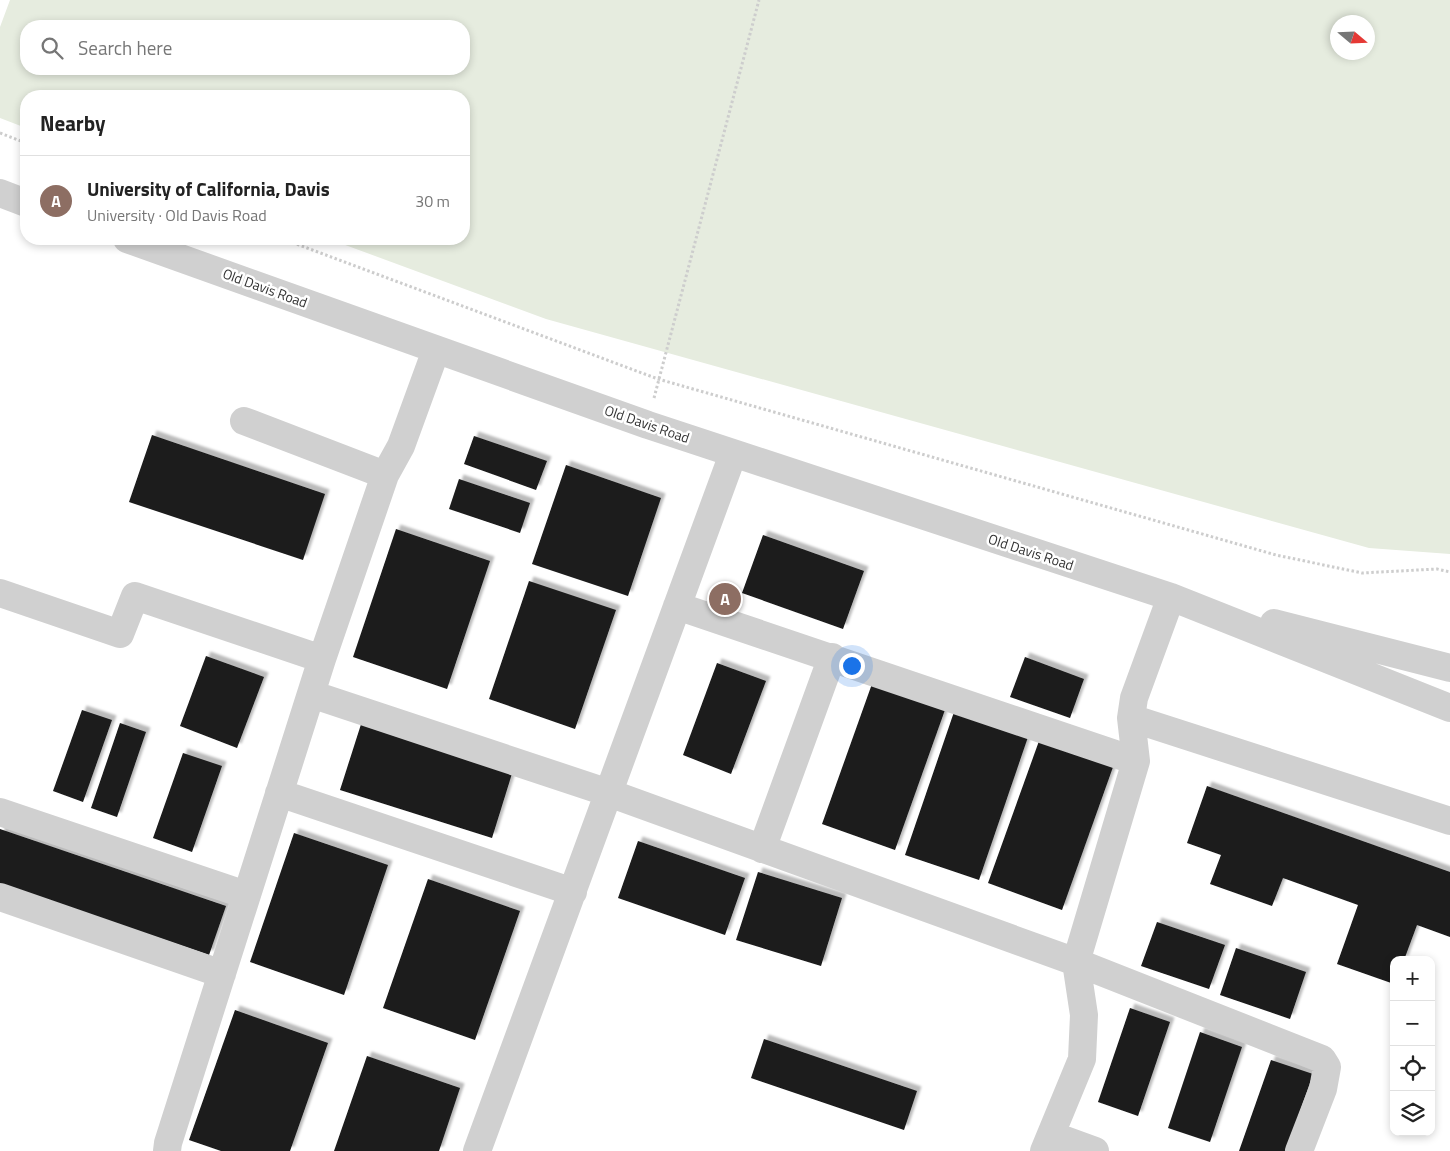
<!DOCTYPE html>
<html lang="en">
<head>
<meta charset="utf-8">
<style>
  body { margin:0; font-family:"Titillium Web",sans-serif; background:#f2f2f2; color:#222 }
  .controls { position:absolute; right:15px; bottom:15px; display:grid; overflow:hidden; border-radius:10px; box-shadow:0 2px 8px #0003 }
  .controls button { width:45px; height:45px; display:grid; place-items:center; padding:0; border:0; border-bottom:1px solid #e0e0e0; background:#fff; color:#222; font:25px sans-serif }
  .compass { position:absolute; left:1330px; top:15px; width:45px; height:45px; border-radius:50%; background:#fff; box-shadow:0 2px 8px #0003; rotate:109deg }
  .you { position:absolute; left:851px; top:665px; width:18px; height:18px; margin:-12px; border:4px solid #fff; border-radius:50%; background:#1a73e8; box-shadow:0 0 0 8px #1a73e833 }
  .badge { display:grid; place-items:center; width:32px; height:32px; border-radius:50%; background:#1a73e8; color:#fff; font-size:16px; font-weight:700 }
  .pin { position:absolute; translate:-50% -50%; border:2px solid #fff; box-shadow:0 1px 5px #0006 }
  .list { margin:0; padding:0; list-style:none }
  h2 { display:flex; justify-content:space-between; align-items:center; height:65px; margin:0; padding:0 20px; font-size:21px }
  h2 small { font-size:16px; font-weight:400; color:#767676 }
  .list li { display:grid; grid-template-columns:32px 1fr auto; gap:15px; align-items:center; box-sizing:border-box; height:90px; padding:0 20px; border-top:1px solid #e0e0e0 }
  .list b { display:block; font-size:19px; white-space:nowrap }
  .list p { margin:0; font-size:16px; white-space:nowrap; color:#767676 }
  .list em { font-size:16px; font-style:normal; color:#767676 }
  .icon { flex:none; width:28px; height:28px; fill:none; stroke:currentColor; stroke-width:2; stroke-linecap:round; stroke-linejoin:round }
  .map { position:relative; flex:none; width:1450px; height:1151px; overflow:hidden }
  .search { position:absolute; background:#fff; box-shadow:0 2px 8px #0003; left:20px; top:20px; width:450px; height:55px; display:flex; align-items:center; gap:12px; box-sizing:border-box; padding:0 18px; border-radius:20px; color:#767676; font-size:19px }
  .panel { position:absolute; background:#fff; box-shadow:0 2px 8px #0003; left:20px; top:90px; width:450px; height:155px; border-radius:20px }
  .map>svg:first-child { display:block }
</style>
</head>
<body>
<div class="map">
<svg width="1450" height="1151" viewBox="0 0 1450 1151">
  <defs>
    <filter id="shadow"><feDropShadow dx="4.5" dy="-4.5" stdDeviation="1" flood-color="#0004"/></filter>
  </defs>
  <rect width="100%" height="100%" fill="#fff"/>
  <path fill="#e6ecdf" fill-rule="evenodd" d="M10,0h1440v554l-81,-6 -823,-229 -217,-80h135v-143h-438v32l-26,-10v-91zM1338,22h30v30h-30zM26,26h438v43h-438z"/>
  <path fill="#1a1a1a" filter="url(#shadow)" d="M152,435l173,59 -22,66 -174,-58z
    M474,436l73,25 -11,29 -72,-26z
    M566,465l95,33 -33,98 -96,-32z
    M459,479l71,24 -10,30 -71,-24z
    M396,529l94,32 -43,128 -94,-32z
    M763,535l101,36 -21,58 -101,-36z
    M529,581l87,29 -41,119 -86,-30z
    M206,656l58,21 -27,71 -57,-22z
    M1025,657l59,22 -14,39 -60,-21z
    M717,663l49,18 -35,93 -48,-19z
    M873,681l73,26 -51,143 -73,-26z
    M82,710l30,10 -29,82 -30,-11z
    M954,712l74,25 -49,143 -74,-25z
    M363,718l151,49 -22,71 -152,-48z
    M120,723l26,9 -29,85 -26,-9z
    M1039,741l74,26 -51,143 -74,-27z
    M183,753l39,13 -30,86 -39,-14z
    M1207,786l243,86v65l-33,-12 -13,35h-10v24l-57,-20 21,-59 -75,-27 -11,28 -62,-22 11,-29 -34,-12z
    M0,829l226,77 -17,49 -209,-71z
    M294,833l94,32 -44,130 -94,-33z
    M638,841l107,37 -20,57 -107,-37z
    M758,872l84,26 -21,68 -85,-26z
    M428,879l92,32 -45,129 -92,-32z
    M1157,922l68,23 -16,44 -68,-23z
    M1236,948l70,24 -16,47 -70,-24z
    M1130,1008l40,14 -32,94 -40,-14z
    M235,1010l93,33 -38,108h-69l-32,-11z
    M1200,1032l42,15 -32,95 -42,-14z
    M764,1039l153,52 -13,39 -153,-52z
    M367,1056l93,32 -21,63h-105z
    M1271,1060l42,14 -27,77h-47z"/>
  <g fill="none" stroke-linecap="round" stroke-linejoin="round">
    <path stroke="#cdcdcd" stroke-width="3" stroke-dasharray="2.5 2.5" stroke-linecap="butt" d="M0,133l26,10
      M283,239l375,140 618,176 86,18 75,-4 13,3
      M654,398l105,-398"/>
    <path stroke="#d0d0d0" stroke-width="28" d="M0,193l26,10
      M127,239l521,186 523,172 279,111
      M244,421l141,54
      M0,593l120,41 15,-38 187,63
      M677,606l459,155
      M1274,623l176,45
      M311,694l298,99 467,169 246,97 5,8 -4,22 -24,62
      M1131,718l319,103
      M279,793l294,99
      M0,812l246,83
      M762,849l70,-192
      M0,897l222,77
      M1051,1135l44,16
      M167,1151l1,-8 154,-484 63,-184 16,-29 35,-96
      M477,1151l256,-697
      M1044,1151l38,-92 2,-44 -8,-53 60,-201 -5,-43 3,-20 37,-101"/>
  </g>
  <g text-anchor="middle" stroke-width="5" stroke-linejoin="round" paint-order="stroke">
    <g font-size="14" fill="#333" stroke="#fff">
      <text transform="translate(265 288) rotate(20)" y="5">Old Davis Road</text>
      <text transform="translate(647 424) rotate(19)" y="5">Old Davis Road</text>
      <text transform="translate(1031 552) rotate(18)" y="5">Old Davis Road</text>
    </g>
  </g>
</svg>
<div class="controls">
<button>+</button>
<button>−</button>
<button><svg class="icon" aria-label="locate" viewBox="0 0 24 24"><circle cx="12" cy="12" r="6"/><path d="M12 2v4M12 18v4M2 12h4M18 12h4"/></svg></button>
<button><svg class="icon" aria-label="layers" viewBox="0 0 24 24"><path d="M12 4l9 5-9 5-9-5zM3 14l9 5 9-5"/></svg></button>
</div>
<svg class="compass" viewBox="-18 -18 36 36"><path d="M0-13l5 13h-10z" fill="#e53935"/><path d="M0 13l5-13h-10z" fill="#767676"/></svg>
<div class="you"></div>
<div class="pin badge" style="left:725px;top:599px;background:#8d6e63">A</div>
<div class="search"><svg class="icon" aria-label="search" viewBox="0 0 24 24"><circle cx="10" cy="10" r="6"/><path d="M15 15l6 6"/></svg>Search here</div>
<section class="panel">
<h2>Nearby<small></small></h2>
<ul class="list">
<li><span class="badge" style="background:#8d6e63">A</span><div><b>University of California, Davis</b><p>University · Old Davis Road</p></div><em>30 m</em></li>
</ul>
</section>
</div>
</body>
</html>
